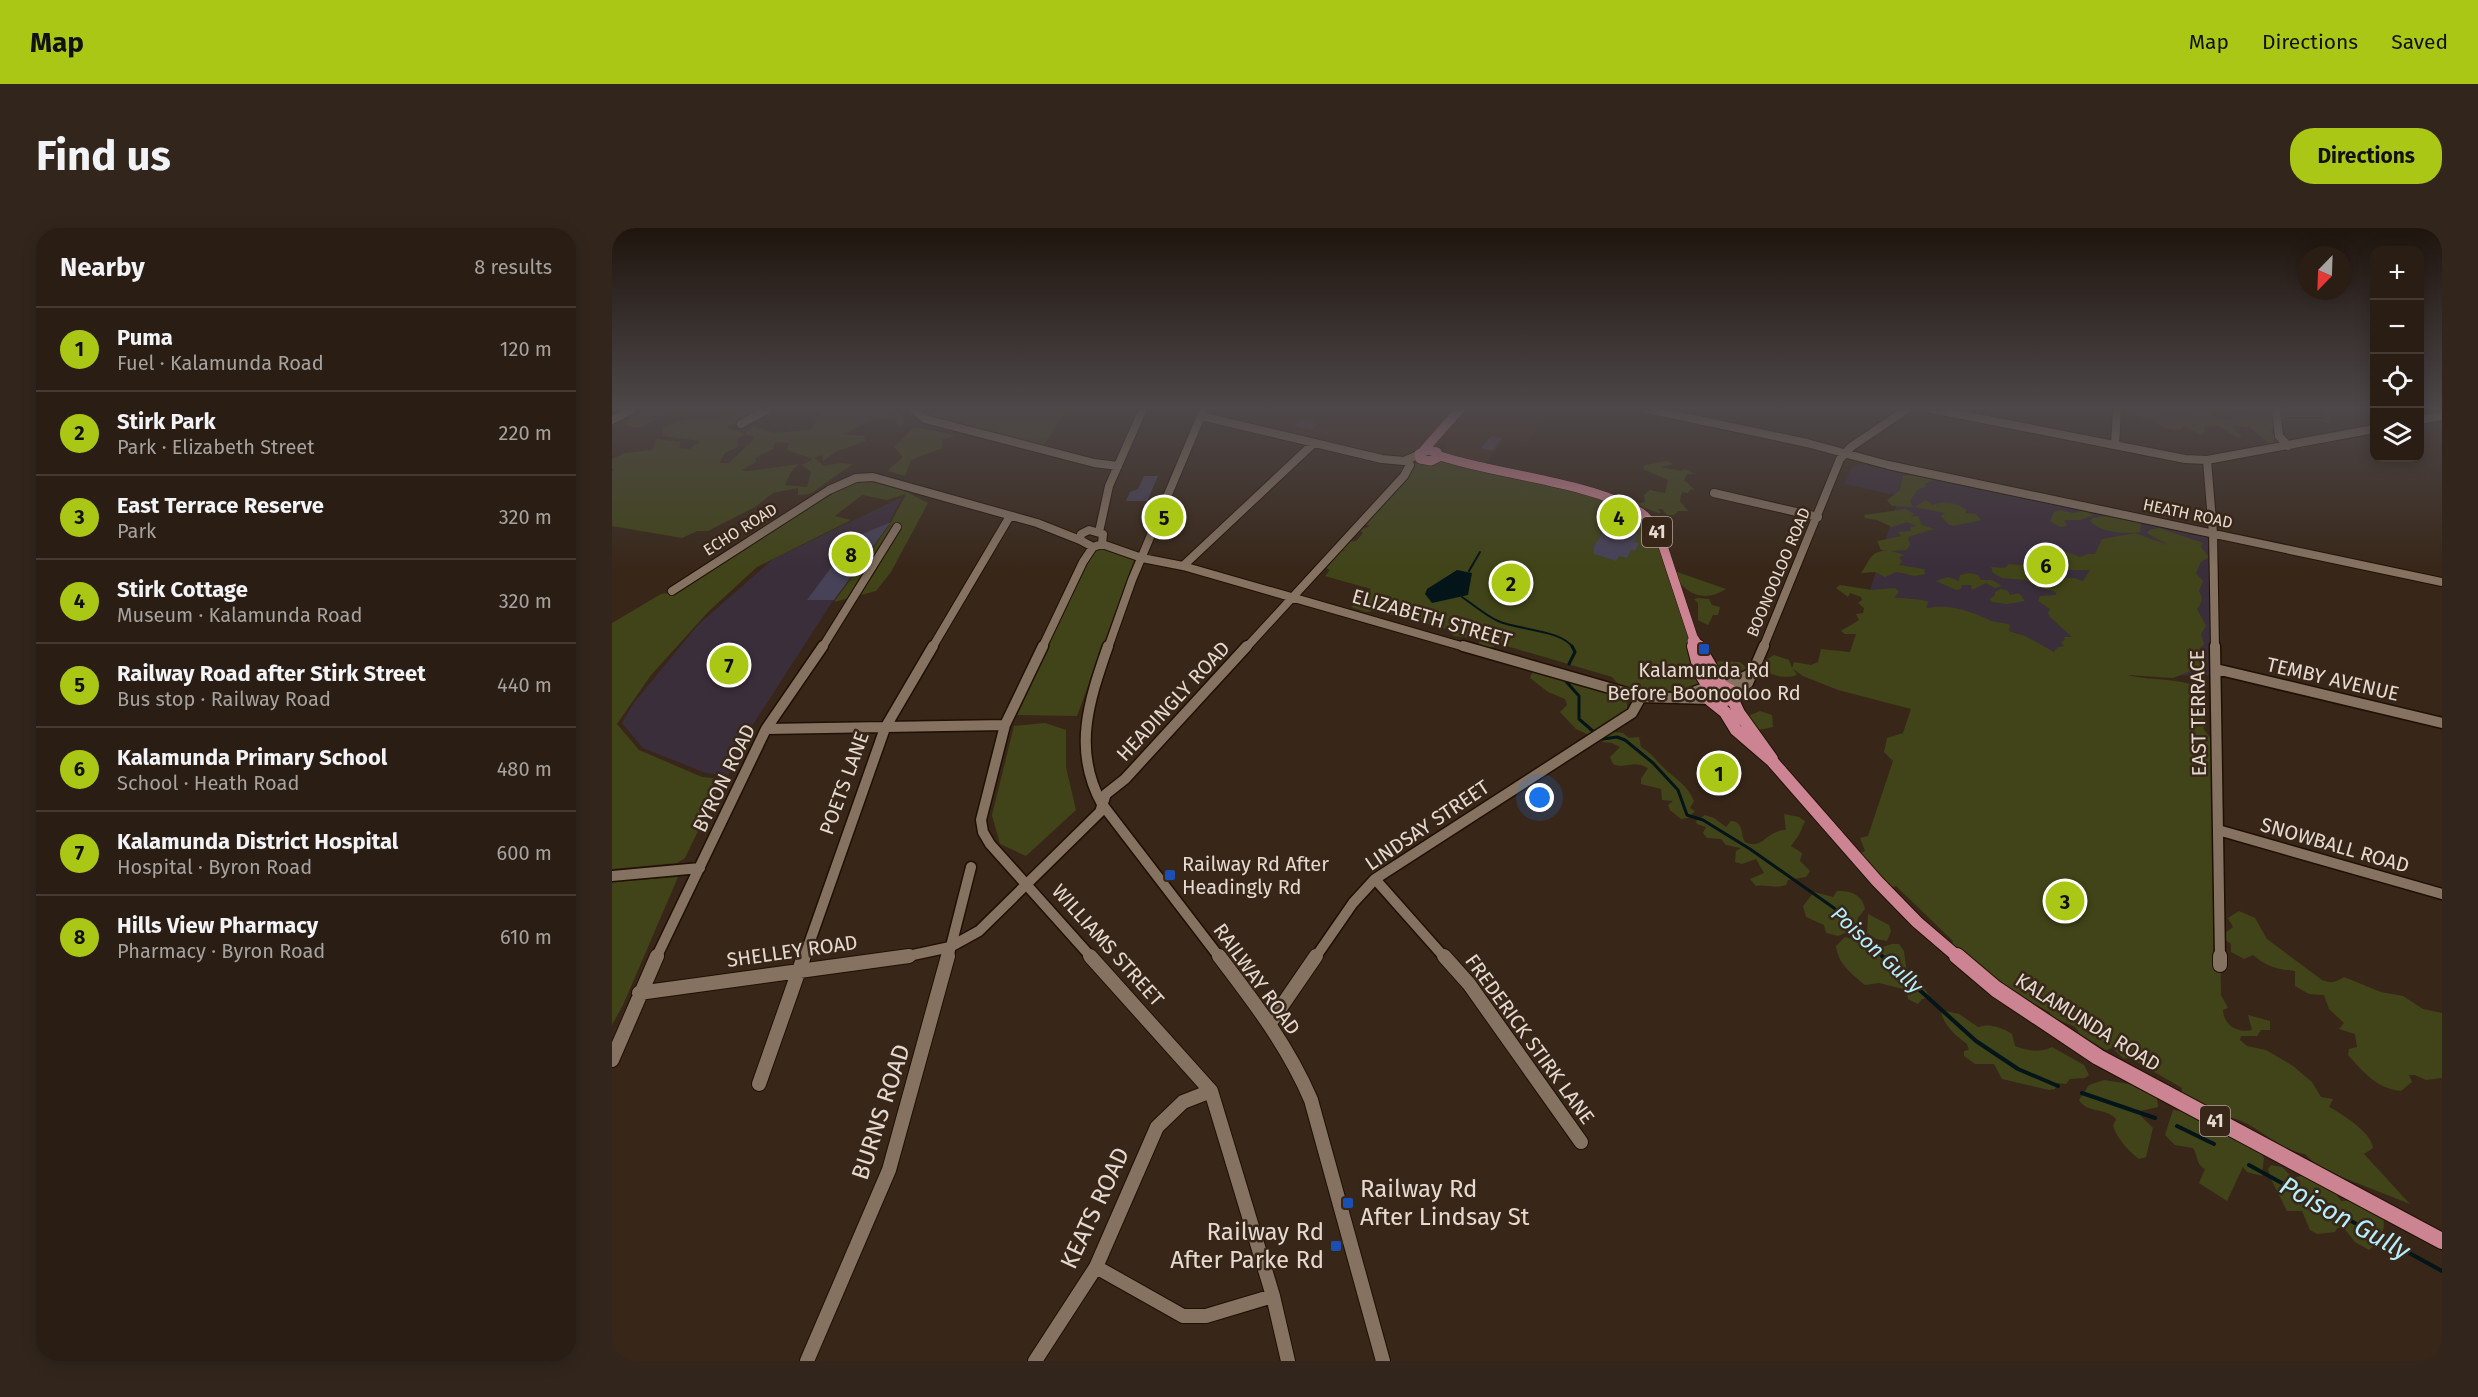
<!DOCTYPE html>
<html lang="en">
<head>
<meta charset="utf-8">
<style>
  body { margin:0; font-family:"Fira Sans",sans-serif; background:#32261c; color:#f1f3f6 }
  .controls { position:absolute; right:18px; top:18px; display:grid; overflow:hidden; border-radius:12px; box-shadow:0 3px 15px #0003 }
  .controls button { width:54px; height:54px; display:grid; place-items:center; padding:0; border:0; border-bottom:2px solid #463b33; background:#2a1d13; color:#f1f3f6; font:30px sans-serif }
  .compass { position:absolute; left:1686px; top:18px; width:54px; height:54px; border-radius:50%; background:#2a1d13; box-shadow:0 3px 15px #0003; rotate:203deg }
  .you { position:absolute; left:928px; top:570px; width:21px; height:21px; margin:-15px; border:4px solid #fff; border-radius:50%; background:#1a73e8; box-shadow:0 0 0 9px #1a73e833 }
  .badge { display:grid; place-items:center; width:39px; height:39px; border-radius:50%; background:#aac716; color:#111; font-size:20px; font-weight:700 }
  .pin { position:absolute; translate:-50% -50%; border:3px solid #fff; box-shadow:0 2px 6px #0006 }
  .list { margin:0; padding:0; list-style:none }
  h2 { display:flex; justify-content:space-between; align-items:center; height:78px; margin:0; padding:0 24px; font-size:26px }
  h2 small { font-size:20px; font-weight:400; color:#a5a2a0 }
  .list li { display:grid; grid-template-columns:39px 1fr auto; gap:18px; align-items:center; box-sizing:border-box; height:84px; padding:0 24px; border-top:2px solid #463b33 }
  .list b { display:block; font-size:22px; white-space:nowrap }
  .list p { margin:0; font-size:20px; white-space:nowrap; color:#a5a2a0 }
  .list em { font-size:20px; font-style:normal; color:#a5a2a0 }
  .icon { flex:none; width:33px; height:33px; fill:none; stroke:currentColor; stroke-width:2; stroke-linecap:round; stroke-linejoin:round }
  .map { position:relative; flex:none; width:1830px; height:1133px; overflow:hidden; border-radius:24px }
  header { display:flex; align-items:center; gap:36px; box-sizing:border-box; height:84px; padding:0 30px; background:#aac716; color:#111 }
  header strong { font-size:28px }
  nav { display:flex; gap:33px; margin-inline-start:auto; font-size:21px }
  .intro { display:flex; align-items:center; justify-content:space-between; box-sizing:border-box; height:144px; padding:0 36px }
  h1 { margin:0; font-size:42px }
  .button { padding:15px 27px; border-radius:24px; background:#aac716; color:#111; font-size:21px; font-weight:700 }
  main { display:flex; gap:36px; padding:0 36px }
  aside { flex:1; background:#2a1d13; border-radius:24px; box-shadow:0 3px 15px #0003 }
  .map>svg:first-child { display:block }
</style>
</head>
<body>
<header>
<strong>Map</strong>
<nav><a>Map</a><a>Directions</a><a>Saved</a></nav>
</header>
<div class="intro"><h1>Find us</h1><a class="button">Directions</a></div>
<main>
<aside>
<h2>Nearby<small>8 results</small></h2>
<ul class="list">
<li><span class="badge">1</span><div><b>Puma</b><p>Fuel · Kalamunda Road</p></div><em>120 m</em></li>
<li><span class="badge">2</span><div><b>Stirk Park</b><p>Park · Elizabeth Street</p></div><em>220 m</em></li>
<li><span class="badge">3</span><div><b>East Terrace Reserve</b><p>Park</p></div><em>320 m</em></li>
<li><span class="badge">4</span><div><b>Stirk Cottage</b><p>Museum · Kalamunda Road</p></div><em>320 m</em></li>
<li><span class="badge">5</span><div><b>Railway Road after Stirk Street</b><p>Bus stop · Railway Road</p></div><em>440 m</em></li>
<li><span class="badge">6</span><div><b>Kalamunda Primary School</b><p>School · Heath Road</p></div><em>480 m</em></li>
<li><span class="badge">7</span><div><b>Kalamunda District Hospital</b><p>Hospital · Byron Road</p></div><em>600 m</em></li>
<li><span class="badge">8</span><div><b>Hills View Pharmacy</b><p>Pharmacy · Byron Road</p></div><em>610 m</em></li>
</ul>
</aside>
<div class="map">
<svg width="1830" height="1133" viewBox="0 0 1830 1133">
  <rect width="100%" height="100%" fill="#382719"/>
  <path fill="#432d19" d="M601,181h338l-24,34 -21,-5 -21,25 -36,-9 -5,-6 2,-4 -21,-5 -17,17 -17,1 -174,-41 -6,-3z"/>
  <path fill="#3b2e3b" d="M1248,236l46,9 2,-4 305,64 2,142 -64,1 -33,-3 -67,-22 -34,-18 -149,-36 31,-101 -54,-12 6,-16z
    M290,269l-15,30 -55,75 -82,127 -22,47 -22,-3 -63,-25 -21,-25 11,-19 65,-79 75,-66z"/>
  <path fill="#414418" fill-rule="evenodd" d="M31,181h52l-19,7 -14,-1 -22,13 -17,-3z
    M125,181h22l-32,18 18,7 8,-8 20,7 38,-3 6,-14 11,-7h61l17,9 -6,9 -9,-10 -17,2 -30,15 20,2 2,5 -29,10 -14,10 -1,-6 -8,3 10,8 16,-3 13,1 -43,30 -12,1v-7l-25,5 -18,14 -47,24h-11l-15,7 -70,-12v-55l3,-1 -3,-1v-10l13,-6 27,-3 4,-11 24,3 -1,6 10,1 12,-8 -38,-5v-8c8,-3 15,-7 23,-9 22,-4 27,7 51,-10zM133,206l9,3 -2,4 -23,22h-10l7,-11 12,-5 -1,-8zM163,214l14,1 -2,7 26,9 -11,6 9,7 -4,15 -22,-2 6,-13 8,-8 -51,7 -6,-1 14,-8v-5l17,-8z
    M301,181h154l-26,40 -116,-30z
    M1505,181h32l38,6 -8,-6h32l1,7 20,5v-7l3,-1 39,5 15,-4 -7,-2c7,-3 12,0 20,1 8,1 20,-4 30,-4l-3,5 3,5 -3,4c-12,-5 -38,-3 -51,-3l-2,7 -5,3 4,6 -2,8 -6,-2 -17,-15 -21,-2 12,10 -1,3c-9,-2 -17,-11 -21,-12 -4,-1 -10,1 -15,1l1,5 -4,3 -18,-10c-3,12 -22,0 -29,-3l4,-1 -41,-9z
    M302,199l41,8 -13,6v7l-31,12 -6,16 -18,-5 16,-14 -9,-10z
    M811,233l19,1 170,38 41,24 55,162 -19,8h-53l4,-4 -21,-5 -7,-8 -112,-33 -10,4 -12,-2 2,-7 -26,-3 -8,-7 -25,-7 -46,-11 -9,1 -15,-5 9,-7v-6l8,-1 3,-4 -46,-13 5,-6 -4,-2 5,-5 -2,-2 6,-9 13,-2h-7l1,-7 14,-2 7,-8 -3,-3 10,-4 -8,-3 39,-50v-4z
    M1055,233l6,3 -12,3 19,4 5,-2 9,5h-7l-3,6 11,10 -4,-1 -3,4 -6,-1 -2,9 8,10h-10l-4,4h-7l-5,-6h-4l3,4c-5,0 -19,-7 -26,-9l10,-2 -1,-7 6,-5 15,3 3,-13 -25,-11 2,-4z
    M1303,246l19,6 -9,4 1,3 -8,2 -8,12 3,6 -21,-1 -5,-6 13,-10 3,-14z
    M252,252l35,8 29,15 -37,69 -15,19 -42,11 55,-76 17,-32 -19,6 -25,-5 -27,21 16,4 -94,47 -49,45 -57,63 -34,49 22,26 63,27 21,2 -38,79 -8,5 -65,6v-246l49,-29 14,-2 173,-108z
    M1314,272l6,5c10,-4 23,-4 34,5v3l10,1 5,6 -28,6 -5,-2 -7,-8 4,-3 -30,-6z
    M1294,281l8,5 -3,3 7,-1 4,9 12,4 -26,8 2,8 -4,5 -15,1 14,4 -6,2 3,4 -3,4 25,4 1,5 -10,2 -19,-4 -11,5 -10,-5 -14,1c9,-12 9,-23 27,-22l-7,-1 -4,-9 24,-5 -3,-4 13,-1 -1,-4 7,-1 -10,-4 -15,5 -15,-7 -12,-2 -1,-3z
    M1449,282l12,3 11,-3 9,5 -12,5h-17l3,6 -7,1 -10,-6 4,-9z
    M1501,287l28,8 -1,9c-15,2 -39,1 -50,-11l2,-3z
    M1547,300l44,15 -2,4 8,10 -8,5 -5,11 7,8 -4,10c4,7 3,12 -2,18l9,17 -5,8 3,10 -5,5 7,7 -3,10 -30,12 -45,-3c24,7 61,1 78,18l-5,6 5,5 -3,6 4,5 -4,1 4,9 -4,3 8,11 5,1 5,255 7,13 -5,2c1,16 14,23 29,20l-4,-15 22,6v9h-9l-4,6h-16l-1,4 7,6 19,4 27,16 19,16 9,15 12,2 -4,8c12,6 43,26 44,41l-9,6 46,50 -91,-36 -14,-14c-30,-5 -56,-38 -81,-37l-43,-23 1,-6 -50,-29 -9,-1 -11,-10 -6,2 -26,-16 -5,-7 -22,-10 -4,-5 -61,-35 2,-4 -7,-6 -2,2 -29,-25 1,-3 -57,-55 -6,2 -9,-6 1,-6h-5l-18,-22 6,-3 -5,-13 8,-2 25,-75 -9,-9 3,-14 16,-5 8,-24 -73,-19 -35,-14 -10,-7 4,6c-11,4 -24,1 -33,-5l-1,-8 11,-7 15,5 3,8 2,-6 17,3 7,-3 3,-13 29,3 6,-18h-11l-4,-3 18,-11 -3,-6 7,-1 1,-5 -6,-5 4,-3 -1,-3 -11,-4 -2,4 -12,-9 4,-3 32,5 23,-2 4,4 -5,6c8,0 29,1 35,4l-3,5 2,1c23,-5 47,5 63,13 6,2 13,1 19,4l-1,6 16,5 29,16 4,-5 6,-1 -3,-4 4,-2 -1,-3h8l-22,-20 -2,-4 2,-4 -12,-8 2,-5 16,-1v-3l-19,-5 -11,-7 -24,-2 -9,-5 -2,-6 14,1 4,-4 20,2 20,8 -4,2 3,2h26l9,3 7,-11h-25l-6,-6 -11,-3 2,-3 -5,-4 2,-5h12l21,8 8,-3h7l7,-15 33,-6 33,12 -21,-12 2,-3z
    M493,320l29,12 -57,156 -60,-1 75,-164z
    M1065,344l49,17c-21,14 -40,6 -53,-15z
    M1357,345l9,2 3,5h11l10,6 -7,2 -9,-5 -14,7 -1,-5h-9l-1,4 -5,1 -20,-9 12,-4 11,4 1,-6z
    M1389,361l7,2 2,4 9,-2 6,8 -18,3 -15,-2 -2,-3 5,-4v-3z
    M1086,370l11,1 3,6 8,2 -2,8h-5l-5,10 -10,-5v-17l-4,-4z
    M1107,433l21,1 8,7 -24,16 -13,-5 3,-17z
    M921,442l87,25 7,7v9l-38,24 -13,-6 -16,-17 7,-7 -2,-6 -17,-7 -18,-14z
    M1148,483l12,4 1,12 -19,4 -6,-15z
    M433,495l21,7v37l10,43 -50,46 -26,-12 -8,-29 22,-89z
    M1002,504l9,1 6,5 10,-1 2,10c13,8 14,13 24,22 12,11 23,17 29,32l-4,7 5,3 -7,7 -7,1 -11,-9 -2,-5 5,-4 -11,-1 -1,-11 -20,-5v-5l7,-11c-16,-9 -22,2 -35,-4l-3,-7 10,-10 -8,-4 -10,-1 4,-6z
    M1172,586l15,3 6,4 -6,14 -8,11 11,7 -2,8 10,10 -4,6 -18,3 -2,5c-11,4 -20,-1 -30,1l-6,-7 14,-6 -8,-14 -14,5 -7,-2 1,-11 5,-3 -15,-3 -5,-6 -14,-1 -4,-5 3,-6 -9,-3 -1,-3 9,-6 9,3 12,9 5,-6c13,1 9,12 14,21 18,9 21,-12 41,-12z
    M66,649l-55,128 -11,20v-143z
    M1225,663c13,-1 26,4 28,18l-7,9 -1,10 -19,8 -12,-3 -2,-8 -18,-8 -3,-11 11,-14 19,5z
    M1627,683l16,7 12,21 55,41c11,4 13,2 22,-3l37,15 22,4 20,13 19,4v65l-16,2 -11,-5h-6l3,7 -11,9c-26,-3 -37,-19 -53,-36l1,-6 8,-2 -2,-13 -16,-5 5,-6 -15,-14 -5,-14 -15,-1 -14,-8v-15c-18,-2 -28,-4 -42,-16l-9,4 -13,-7v-8l-7,-5 1,-6 8,-6 -5,-9z
    M1256,686l21,11 2,6 -4,10 -11,-2 -9,-6z
    M1233,709l16,5 9,9 22,-7h7l5,7 3,23 12,6 11,17 -8,2 -4,5 -10,-5 -1,-9 -28,-7 -14,2c-13,-11 -27,-21 -29,-39z
    M1329,782l18,4 19,13c12,-4 23,0 34,7l3,12c12,5 26,7 37,1l32,18 5,10 -4,3 -15,1 -4,5 -9,-1 -2,6 -6,1 -47,-11 -8,-15h-19l-11,-8v-5l5,-1 -2,-6c-11,-8 -25,-20 -26,-34z
    M1492,852l31,5 22,13 1,9 -18,4 1,5 12,12 -7,29 -7,2c-10,-7 -22,-21 -26,-33l3,-7c-11,-12 -28,-5 -37,-19l10,-15z
    M1561,882l8,1 78,39 5,8 -2,18 -15,-4 -4,-5 -16,34 -28,-18 6,-14c-9,-4 -7,-14 -12,-21l-18,-3 -10,-10z
    M1659,937l11,2 11,11 16,-4 23,14 9,13 19,-1 23,16c3,15 -2,25 -14,34l-14,-8 -11,-14h-7l-2,4 -18,2 -7,-4 -8,-19h-15l-16,-32 -3,-10z"/>
  <path fill="#04151a" d="M845,342l15,3 -4,22 -36,8 -7,-9 2,-5z"/>
  <g fill="none" stroke-linecap="round" stroke-linejoin="round">
    <path stroke="#04151a" stroke-width="2" d="M1674,190h36v-8
      M857,343l11,-19
      M850,369c12,8 23,18 36,24 20,9 65,9 75,27"/>
    <path stroke="#04151a" stroke-width="3" d="M957,436l6,-12 -3,-6
      M951,450l16,18v23l15,13
      M991,511l14,-2 8,3 28,23 25,27 9,25 16,5 47,29 84,59 50,50"/>
    <path stroke="#04151a" stroke-width="4" d="M1270,728l94,85 42,28 40,17
      M1470,865l73,25
      M1565,898l37,18
      M1637,937l193,106"/>
  </g>
  <path fill="#474257" d="M690,191l17,4 -8,7 -17,-4z
    M879,208l11,2 -10,13 -11,-3z
    M532,248h14l-11,25h-21l4,-9 8,-3z
    M279,294l-57,78h-27l46,-62z
    M995,299l31,7 -4,8 5,1 -4,8 -4,-1 -4,8 -8,-2 -3,5 -22,-7v-8z"/>
  <g fill="none" stroke-linecap="round" stroke-linejoin="round">
    <g stroke="#1f1003" stroke-width="10">
      <path id="minor-far2" d="M301,181l12,10 169,44 24,3
        M1035,181l160,34 81,22 554,117
        M1320,181l253,50 22,1 167,-31
        M1664,181l3,27 9,10
        M589,188l181,43 22,2 14,-6
        M0,192l21,-11
        M1808,192l22,-4
        M129,196l27,-15
        M1503,217l2,-36
        M1595,232l6,73 2,115
        M1102,265l104,24
        M477,302l14,4 -1,10 -9,3 -13,-7 1,-6z
        M487,304l10,-46 34,-77
        M490,316l40,14 41,8 285,82
        M571,338l131,-123
        M60,363l157,-101 27,-12 17,-1 164,46 43,17
        M210,420l75,-121
        M320,420l78,-132
        M430,420l41,-86 10,-15
        M496,420l24,-68 72,-171
        M634,420l158,-172 6,-11
        M1151,420l77,-189 11,-12 56,-38"/>
    </g>
    <g stroke="#1f1003" stroke-width="13">
      <path id="minor-far1" d="M431,418l-38,79 -24,95 2,12 7,12 102,114
        M496,418c-19,55 -36,104 -6,158l118,154
        M851,418l178,51 68,2
        M1603,418l5,312
        M1604,441l226,54
        M1114,458l24,-12
        M1119,466l17,-11 16,-37
        M1068,469l27,-10
        M154,501l239,-4
        M1606,602l224,64
        M0,648l88,-8
        M763,651l70,79
        M44,730l110,-229 57,-83
        M192,730l81,-230 48,-82
        M287,730l51,-11 29,-16 121,-119 6,-18 19,-15 122,-133
        M336,730l23,-91
        M703,730l38,-55 22,-24 257,-166 9,-16"/>
    </g>
    <g stroke="#1f1003" stroke-width="16">
      <path id="minor" d="M478,728l121,135 62,205 15,65
        M607,728c35,46 69,90 92,144l72,261
        M832,728l25,28 112,158
        M1608,728v9
        M27,765l270,-37
        M658,795l46,-67
        M0,832l45,-104
        M147,856l45,-128
        M484,1039l87,49h23l67,-20
        M195,1133l82,-191 59,-214
        M423,1133l61,-94 61,-140 26,-25 28,-11"/>
    </g>
    <g stroke="#1f1003" stroke-width="10">
      <path id="major-far2" d="M814,222l11,2 2,5 -8,4 -11,-2 -1,-5z
        M811,223l37,-42
        M828,228c58,19 150,26 200,56 10,7 15,15 20,25l33,100 7,11
        M1080,413l2,7"/>
    </g>
    <g stroke="#1f1003" stroke-width="14">
      <path id="major-far1" d="M1081,418l7,27 8,13
        M1087,418l22,38
        M1107,456l12,7v5l-5,4 -12,1 -9,-7 2,-7z
        M1119,468l8,17 33,46
        M1098,472l15,12 11,18 36,31 105,120 40,41 42,36"/>
    </g>
    <g stroke="#1f1003" stroke-width="18">
      <path id="major" d="M1345,728l39,33 102,68 344,184"/>
    </g>
    <use href="#minor-far2" stroke="#857261" stroke-width="8"/>
    <use href="#minor-far1" stroke="#857261" stroke-width="10"/>
    <use href="#minor" stroke="#857261" stroke-width="14"/>
    <use href="#major-far2" stroke="#cc8392" stroke-width="9"/>
    <use href="#major-far1" stroke="#cc8392" stroke-width="12"/>
    <use href="#major" stroke="#cc8392" stroke-width="16"/>
  </g>
  <linearGradient id="sky" x2="0" y2="1"><stop stop-color="#1f150e"/><stop offset="0.53" stop-color="#4d4749"/><stop offset="1" stop-color="#4d4749" stop-opacity="0"/></linearGradient>
  <rect width="1830" height="340" fill="url(#sky)"/>
  <g fill="#1a4fb4" stroke="#382719" stroke-width="2">
    <rect x="1086" y="415" width="12" height="12" rx="3"/>
    <rect x="552" y="641" width="12" height="12" rx="3"/>
    <rect x="730" y="969" width="12" height="12" rx="3"/>
    <rect x="718" y="1012" width="12" height="12" rx="3"/>
  </g>
  <g text-anchor="middle" stroke-width="5" stroke-linejoin="round" paint-order="stroke">
    <g font-size="16" fill="#e5dad1" stroke="#382719">
      <text transform="translate(1576 285) rotate(12)" y="6">HEATH ROAD</text>
      <text transform="translate(128 301) rotate(-32)" y="6">ECHO ROAD</text>
      <text transform="translate(1166 344) rotate(-67)" y="6">BOONOOLOO ROAD</text>
    </g>
    <g fill="#382719" stroke="#b1a49a" stroke-width="1.5">
      <rect x="1030" y="289" width="30" height="30" rx="4.5"/>
      <rect x="1588" y="878" width="30" height="30" rx="4.5"/>
    </g>
    <g font-size="18" font-weight="bold" fill="#e5dad1">
      <text x="1045" y="310">41</text>
      <text x="1603" y="899">41</text>
    </g>
    <g font-size="20" fill="#e5dad1" stroke="#382719">
      <text transform="translate(820 390) rotate(16)" y="7">ELIZABETH STREET</text>
      <text transform="translate(1721 451) rotate(13)" y="7">TEMBY AVENUE</text>
      <text transform="translate(561 473) rotate(-47)" y="7">HEADINGLY ROAD</text>
      <text transform="translate(1586 485) rotate(-91)" y="7">EAST TERRACE</text>
      <text transform="translate(112 550) rotate(-64)" y="7">BYRON ROAD</text>
      <text transform="translate(232 555) rotate(-70)" y="7">POETS LANE</text>
      <text transform="translate(815 597) rotate(-34)" y="7">LINDSAY STREET</text>
      <text transform="translate(1723 617) rotate(16)" y="7">SNOWBALL ROAD</text>
      <text transform="translate(496 717) rotate(48)" y="7">WILLIAMS STREET</text>
      <text transform="translate(180 723) rotate(-8)" y="7">SHELLEY ROAD</text>
      <text transform="translate(645 751) rotate(54)" y="7">RAILWAY ROAD</text>
      <text transform="translate(1476 794) rotate(32)" y="7">KALAMUNDA ROAD</text>
      <text transform="translate(918 811) rotate(54)" y="7">FREDERICK STIRK LANE</text>
    </g>
    <g font-size="20" fill="#e5dad1" stroke="#382719">
      <text x="1092" y="449">Kalamunda Rd<tspan x="1092" dy="23">Before Boonooloo Rd</tspan></text>
      <text x="570" y="643" text-anchor="start">Railway Rd After<tspan x="570" dy="23">Headingly Rd</tspan></text>
    </g>
    <g font-size="21" font-style="italic" fill="#b4efff" stroke="#382719">
      <text transform="translate(1265 722) rotate(43)" y="7">Poison Gully</text>
    </g>
    <g font-size="24" fill="#e5dad1" stroke="#382719">
      <text transform="translate(269 884) rotate(-72)" y="8">BURNS ROAD</text>
      <text transform="translate(483 980) rotate(-65)" y="8">KEATS ROAD</text>
    </g>
    <g font-size="24" fill="#e5dad1" stroke="#382719" text-anchor="start">
      <text x="748" y="969">Railway Rd<tspan x="748" dy="28">After Lindsay St</tspan></text>
      <text x="712" y="1012" text-anchor="end">Railway Rd<tspan x="712" dy="28">After Parke Rd</tspan></text>
    </g>
    <g font-size="26" font-style="italic" fill="#b4efff" stroke="#382719">
      <text transform="translate(1733 990) rotate(29)" y="9">Poison Gully</text>
    </g>
  </g>
</svg>
<div class="controls">
<button>+</button>
<button>−</button>
<button><svg class="icon" aria-label="locate" viewBox="0 0 24 24"><circle cx="12" cy="12" r="6"/><path d="M12 2v4M12 18v4M2 12h4M18 12h4"/></svg></button>
<button><svg class="icon" aria-label="layers" viewBox="0 0 24 24"><path d="M12 4l9 5-9 5-9-5zM3 14l9 5 9-5"/></svg></button>
</div>
<svg class="compass" viewBox="-18 -18 36 36"><path d="M0-13l5 13h-10z" fill="#e53935"/><path d="M0 13l5-13h-10z" fill="#a5a2a0"/></svg>
<div class="you"></div>
<div class="pin badge" style="left:1107px;top:545px">1</div>
<div class="pin badge" style="left:899px;top:355px">2</div>
<div class="pin badge" style="left:1453px;top:673px">3</div>
<div class="pin badge" style="left:1007px;top:289px">4</div>
<div class="pin badge" style="left:552px;top:289px">5</div>
<div class="pin badge" style="left:1434px;top:337px">6</div>
<div class="pin badge" style="left:117px;top:437px">7</div>
<div class="pin badge" style="left:239px;top:326px">8</div>
</div>
</main>
</body>
</html>
